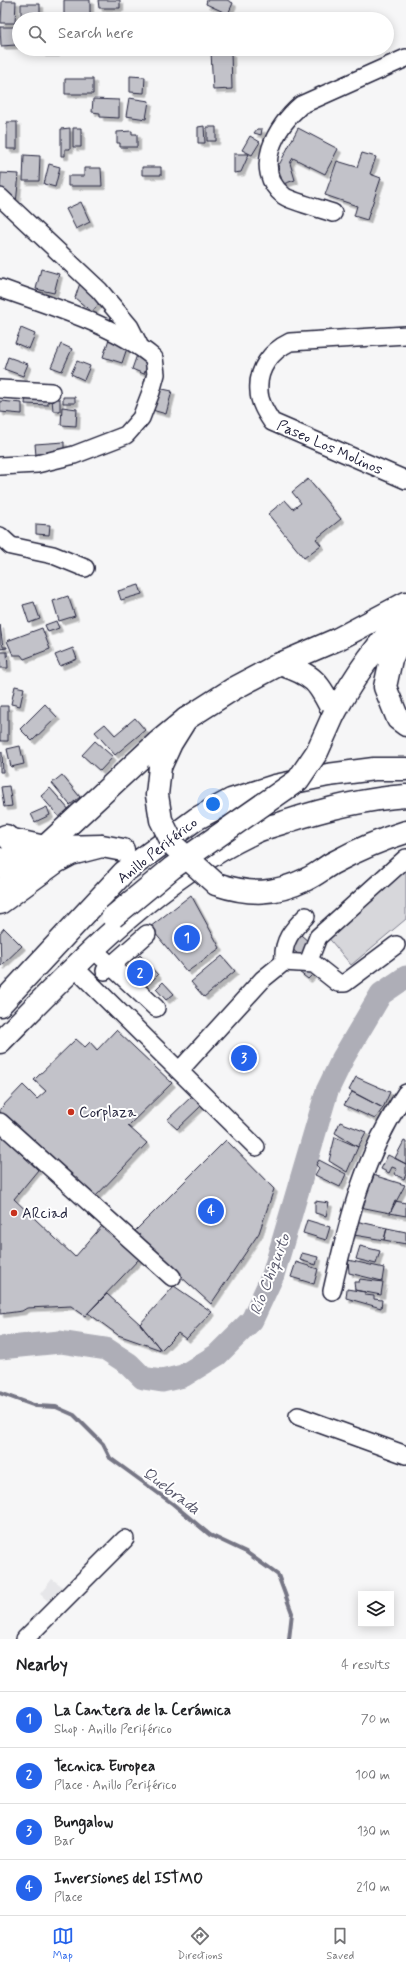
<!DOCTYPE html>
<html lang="en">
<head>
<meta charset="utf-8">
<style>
  body { margin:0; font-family:Mynerve,sans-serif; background:#f2f2f2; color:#202124 }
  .controls { position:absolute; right:12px; bottom:12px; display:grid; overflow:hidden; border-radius:0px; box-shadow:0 2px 10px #0003 }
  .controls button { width:36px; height:36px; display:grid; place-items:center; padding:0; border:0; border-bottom:1px solid #e0e0e0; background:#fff; color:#202124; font:20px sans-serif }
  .you { position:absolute; left:213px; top:804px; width:14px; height:14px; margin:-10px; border:3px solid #fff; border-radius:50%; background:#1a73e8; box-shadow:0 0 0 6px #1a73e833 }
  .badge { display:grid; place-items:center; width:26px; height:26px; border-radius:50%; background:#2563eb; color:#fff; font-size:13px; font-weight:700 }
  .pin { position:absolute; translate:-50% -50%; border:2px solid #fff; box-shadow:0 1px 4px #0006 }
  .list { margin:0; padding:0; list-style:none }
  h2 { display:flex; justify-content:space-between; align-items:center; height:52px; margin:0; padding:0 16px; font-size:17px }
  h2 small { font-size:13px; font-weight:400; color:#757577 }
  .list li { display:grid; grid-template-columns:26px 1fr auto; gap:12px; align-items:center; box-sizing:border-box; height:56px; padding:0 16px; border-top:1px solid #e0e0e0 }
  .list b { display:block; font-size:15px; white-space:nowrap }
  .list p { margin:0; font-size:13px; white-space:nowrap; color:#757577 }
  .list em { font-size:13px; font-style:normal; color:#757577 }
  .icon { flex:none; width:22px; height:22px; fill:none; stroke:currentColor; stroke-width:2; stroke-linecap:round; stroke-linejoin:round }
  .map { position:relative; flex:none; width:406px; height:1639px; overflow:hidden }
  .search { position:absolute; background:#fff; box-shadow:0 2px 10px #0003; left:12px; right:12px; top:12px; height:44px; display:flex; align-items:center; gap:10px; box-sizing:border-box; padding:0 14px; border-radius:22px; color:#757577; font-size:15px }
  .sheet { height:276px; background:#fff }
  nav { display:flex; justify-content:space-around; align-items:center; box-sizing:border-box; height:56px; border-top:1px solid #e0e0e0; background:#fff; font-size:11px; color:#757577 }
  nav a { display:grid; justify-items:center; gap:2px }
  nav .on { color:#2563eb }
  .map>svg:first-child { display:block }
</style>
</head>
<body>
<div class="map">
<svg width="406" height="1639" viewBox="0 0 406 1639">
  <defs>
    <filter id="shadow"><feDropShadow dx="3.5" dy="3.5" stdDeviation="0" flood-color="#0004"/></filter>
  </defs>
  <rect width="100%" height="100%" fill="#f6f6f7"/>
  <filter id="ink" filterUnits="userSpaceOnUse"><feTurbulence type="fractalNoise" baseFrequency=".025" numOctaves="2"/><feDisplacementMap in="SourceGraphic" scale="8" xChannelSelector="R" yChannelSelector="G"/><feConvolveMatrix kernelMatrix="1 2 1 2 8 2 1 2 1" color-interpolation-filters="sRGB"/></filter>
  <g filter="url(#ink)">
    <path fill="#e6e6e9" d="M52,1579l14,10 -13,17 -13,-12z"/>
    <path fill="#d7d7db" stroke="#7c7c8b" d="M406,870v49l-55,46 -24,-29z"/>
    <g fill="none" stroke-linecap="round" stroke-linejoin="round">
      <path stroke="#767685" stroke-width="4" d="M0,1393l36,13 20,1 18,8 29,29 7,14 63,46 37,31 36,17 32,23 14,38 -3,26"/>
      <path stroke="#aeaeb7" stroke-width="23" d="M0,1348l60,-6 46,7 23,15 14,14 19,3 21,-5 34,-21 35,-35 21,-45 54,-184 16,-33 38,-64 25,-17"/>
    </g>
    <path fill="#c2c2c9" stroke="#22223b" filter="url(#shadow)" d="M64,0h26v19h-26z
      M98,0h22v8h-21z
      M207,0h20l6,3 -5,11 -22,-10z
      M2,1h14l-1,22h-14z
      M21,4h19v15h-19z
      M0,27h15l1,18 -15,1z
      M42,49h14v4h-14z
      M211,52h20l1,37 -19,1z
      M130,76l15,1 -1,16 -14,-1z
      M65,79h28v15h-28z
      M129,98l20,3 -3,18 -20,-3z
      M93,99l26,1v18l-19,-1v-4l-8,-1z
      M7,122h10v27h-10z
      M204,126l1,17h-7v-16z
      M207,127h9v14h-9z
      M70,128v21h-5v7h-4v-27z
      M73,128h8v19h-8z
      M298,128l40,21 -13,25 -32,-16 -3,5 5,17 -12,4 -5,-17z
      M257,129h5l-1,6 -7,-2z
      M132,131v3h5v13h-17v-4h-3v-11z
      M250,136l10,6 -8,13 -10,-5z
      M362,153l14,4 -6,17 11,4 -14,42 -13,-4 3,-10 -32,-11 12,-34 20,6z
      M234,154h15l-8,18 -7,1z
      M24,155l16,1 -1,25h-16z
      M49,164l11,3 -5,20 -11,-3z
      M142,167h19v8h-19z
      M84,168h17l1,18h-34v-10h16z
      M1,173l18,1 -3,30 -16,-15z
      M81,202l9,20 -14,7 -10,-20z
      M41,269l18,5 -5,19 -18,-4z
      M80,283l21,18 -9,11 -17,-14z
      M21,328l14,6 -6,15 -14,-6z
      M109,339l19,6 -6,18 -19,-6z
      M61,344l11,5 -10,22 -11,-4z
      M138,352l12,5 -6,17 -12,-5z
      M8,357l20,7 -5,12 -19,-7z
      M77,361l13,5 -6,14 -13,-6z
      M158,388l14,3 -6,23 -14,-4z
      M26,393l22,1v11l-23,-1z
      M63,397h12v6h-12z
      M52,399h8v12h-7z
      M0,401l22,2v11l-22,-2z
      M62,407l15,2 -1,17 -15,-1z
      M64,442v12l-28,2 -1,-12z
      M308,479l33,40 -25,20 5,6 -17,13 -36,-44 17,-14 8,9 8,-6 -9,-11z
      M36,524l14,1 -1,10 -13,-1z
      M139,585l3,9 -21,6 -3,-9z
      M68,596l7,20 -16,5 -6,-20z
      M34,602l6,17 -11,4 -6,-18z
      M56,621l3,7 -11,4 -3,-7z
      M0,625l3,22h4v1l-7,1z
      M42,628l8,21 -26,10 -3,-4h-8l-6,-14z
      M73,648l4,11 -17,7 -5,-11z
      M0,652h7l1,16h-8z
      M15,686l9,2 -4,18 -9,-2z
      M45,704l12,13 -25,24 -12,-12z
      M0,706h8v35h-8z
      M135,718l10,12 -30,25 -20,-23 10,-8 10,11z
      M95,741l18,16 -13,14 -18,-16z
      M20,746l4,18 -13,3 -4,-18z
      M0,752h2l1,20h-3z
      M62,775l18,22 -10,8 -18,-22z
      M9,786l3,20 -8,1 -3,-20z
      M50,788l20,23 -9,8 -20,-23z
      M47,807l3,8 -15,7 -4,-8z
      M191,895l29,53 -33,24 -37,-45z
      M4,928l18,18 -21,20 -1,-33z
      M300,934l11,10 -11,12 -11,-10z
      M140,955l18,20 -17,16 -19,-20z
      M222,956l13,15 -31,26 -13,-15z
      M303,966l10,8 -5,5 -9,-7z
      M163,982l11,12 -8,6 -10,-11z
      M116,1030l56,53 -44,43 19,17 -53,55 -94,-84v-5l23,-24 14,14 9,-8 -12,-11 42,-41 9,8 5,-5 7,8z
      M356,1077l34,15 -7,16 -34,-18z
      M352,1092l31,16 -8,11 -31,-14z
      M192,1096l9,10 -24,23 -10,-9z
      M340,1122l26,10 -8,15 -23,-14z
      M0,1134l38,36 -24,29 61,58 27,-31 37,33 -54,57 -14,-10 -44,2 -5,3 -22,3z
      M335,1137l23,10 -11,25 -18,-11z
      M226,1140l48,49 -15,44 -48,71 -78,-71z
      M404,1141l2,1v22l-11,-6z
      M388,1155l18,9v10l-2,5 -10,-5 3,-5 -5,-2 -3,6 -8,-4z
      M319,1160l27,14 -6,13 -25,-12 4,-7 -3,-3z
      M373,1175l32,10 -15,28 -30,-6z
      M315,1201l14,2 -3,13 -11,-3z
      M395,1201l11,2v13l-16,-3z
      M307,1220l23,7 -4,13 -23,-7z
      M351,1220l36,8 -3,12 -36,-6z
      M387,1228l19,4v12l-22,-4z
      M360,1246l20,5 -4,13 -20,-5z
      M302,1253l16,4 -2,8 -16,-5z
      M348,1260l36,8 -2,13 -33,-8z
      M296,1262l22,7 -4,15 -23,-7z
      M360,1279l23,3 -2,13 -26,-5 -1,-8h5z
      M174,1286l38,26 -26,27 -8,-6 -17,17 -21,-26z
      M347,1289l18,3v3l9,1v3l8,1 -1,8 -35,-10z
      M107,1294l33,30 21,26 -43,-15 -30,-22z"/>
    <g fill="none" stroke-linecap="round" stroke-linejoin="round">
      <g stroke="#22223b" stroke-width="20">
        <path id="minor" d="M0,197l99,93 31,37 9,18
          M333,213c-11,-4 -40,-11 -49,-17 -33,-26 -8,-70 17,-91l105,-47
          M0,288c49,18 114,36 154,70l2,16 -5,18 -10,26 -15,17 -52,20 -37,9 -37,2
          M406,335l-116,7c-19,9 -33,27 -31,49 0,11 7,22 13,31l134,58
          M0,389l51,3
          M0,536l11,10 42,9 32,13
          M2,835l45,10
          M93,949l63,59
          M284,962l30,2 24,19h7l51,-38
          M308,963l10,-26 88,-79
          M74,967l182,180
          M105,971l42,-37
          M179,1071l84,-92 21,-17c-2,-21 8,-32 22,-46
          M0,1122l172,155
          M332,1291c16,-71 32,-137 74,-198
          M298,1416l108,39
          M25,1639l100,-100"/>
      </g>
      <g stroke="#22223b" stroke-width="25">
        <path id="major" d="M6,836c16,14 14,19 11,39
          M0,859v8
          M0,892l47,-47 110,-102 29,-24 47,-30 47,-25 58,-25 68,-36"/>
      </g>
      <g stroke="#22223b" stroke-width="25">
        <path id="highway" d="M406,631l-15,28 -6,28 13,32 8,6
          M280,664c34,11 39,18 54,50
          M334,714c20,-37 42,-70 72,-99
          M160,767l11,-24 15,-24
          M47,845l11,2 44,-1 21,4
          M216,884c34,11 58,11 91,-5 9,-4 17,-11 26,-16 24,-13 47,-23 73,-31
          M0,903l56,-41 15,-8 31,-8
          M0,1005l124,-133 72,-53 35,-19 44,-14 53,-11 46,-6h32
          M0,1042c74,-75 155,-162 251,-208 10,-6 23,-8 34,-12 39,-13 80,-23 121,-26"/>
      </g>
      <use href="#minor" stroke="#fff" stroke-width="17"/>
      <use href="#major" stroke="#fff" stroke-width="22"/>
      <use href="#highway" stroke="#fff" stroke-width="22"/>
      <g stroke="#22223b" stroke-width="25" stroke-linecap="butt">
        <path id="highway-bridge" d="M160,767l-3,28 4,25 13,26 42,38
          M113,917l59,-49 126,-88 19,-28 17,-38"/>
      </g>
      <use href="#highway-bridge" stroke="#fff" stroke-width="22"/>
    </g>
  </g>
  <g fill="#c8321e" stroke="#fff" stroke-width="1.5">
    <circle cx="71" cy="1112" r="4"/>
    <circle cx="14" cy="1213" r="4"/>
  </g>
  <g text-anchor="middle" stroke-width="4" stroke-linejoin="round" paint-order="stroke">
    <g font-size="15" fill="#22223b" stroke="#fff">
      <text transform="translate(330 447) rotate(24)" y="5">Paseo Los Molinos</text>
      <text transform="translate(157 850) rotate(-38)" y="5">Anillo Periférico</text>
    </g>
    <g font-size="15" fill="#22223b" stroke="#fff" text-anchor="start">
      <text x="79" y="1117">Corplaza</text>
      <text x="22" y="1218">ARciad</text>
    </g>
    <g font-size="16" font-style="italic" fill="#5a5a6d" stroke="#fff">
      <text transform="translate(269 1274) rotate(-69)" y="6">Río Chiquito</text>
      <text transform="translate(172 1490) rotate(37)" y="6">Quebrada</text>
    </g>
  </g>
</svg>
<div class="controls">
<button><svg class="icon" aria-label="layers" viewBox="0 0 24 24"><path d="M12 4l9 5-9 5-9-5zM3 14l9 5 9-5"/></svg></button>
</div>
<div class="you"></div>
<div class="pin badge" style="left:187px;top:938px">1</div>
<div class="pin badge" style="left:140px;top:973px">2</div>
<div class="pin badge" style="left:244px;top:1058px">3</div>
<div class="pin badge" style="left:211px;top:1211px">4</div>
<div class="search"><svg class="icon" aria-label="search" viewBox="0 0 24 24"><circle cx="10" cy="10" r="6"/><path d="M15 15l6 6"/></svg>Search here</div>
</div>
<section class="sheet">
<h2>Nearby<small>4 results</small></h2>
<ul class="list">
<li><span class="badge">1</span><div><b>La Cantera de la Cerámica</b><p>Shop · Anillo Periférico</p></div><em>70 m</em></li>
<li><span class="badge">2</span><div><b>Tecnica Europea</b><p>Place · Anillo Periférico</p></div><em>100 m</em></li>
<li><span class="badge">3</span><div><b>Bungalow</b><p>Bar</p></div><em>130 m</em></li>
<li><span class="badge">4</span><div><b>Inversiones del ISTMO</b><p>Place</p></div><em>210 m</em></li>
</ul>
</section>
<nav>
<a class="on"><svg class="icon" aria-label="map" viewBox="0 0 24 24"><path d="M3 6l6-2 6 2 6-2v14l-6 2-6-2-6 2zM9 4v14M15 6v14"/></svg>Map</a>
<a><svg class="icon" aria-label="directions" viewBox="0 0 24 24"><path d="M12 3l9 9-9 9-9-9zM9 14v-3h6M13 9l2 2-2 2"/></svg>Directions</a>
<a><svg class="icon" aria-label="saved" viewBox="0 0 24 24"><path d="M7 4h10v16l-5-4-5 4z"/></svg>Saved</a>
</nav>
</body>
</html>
